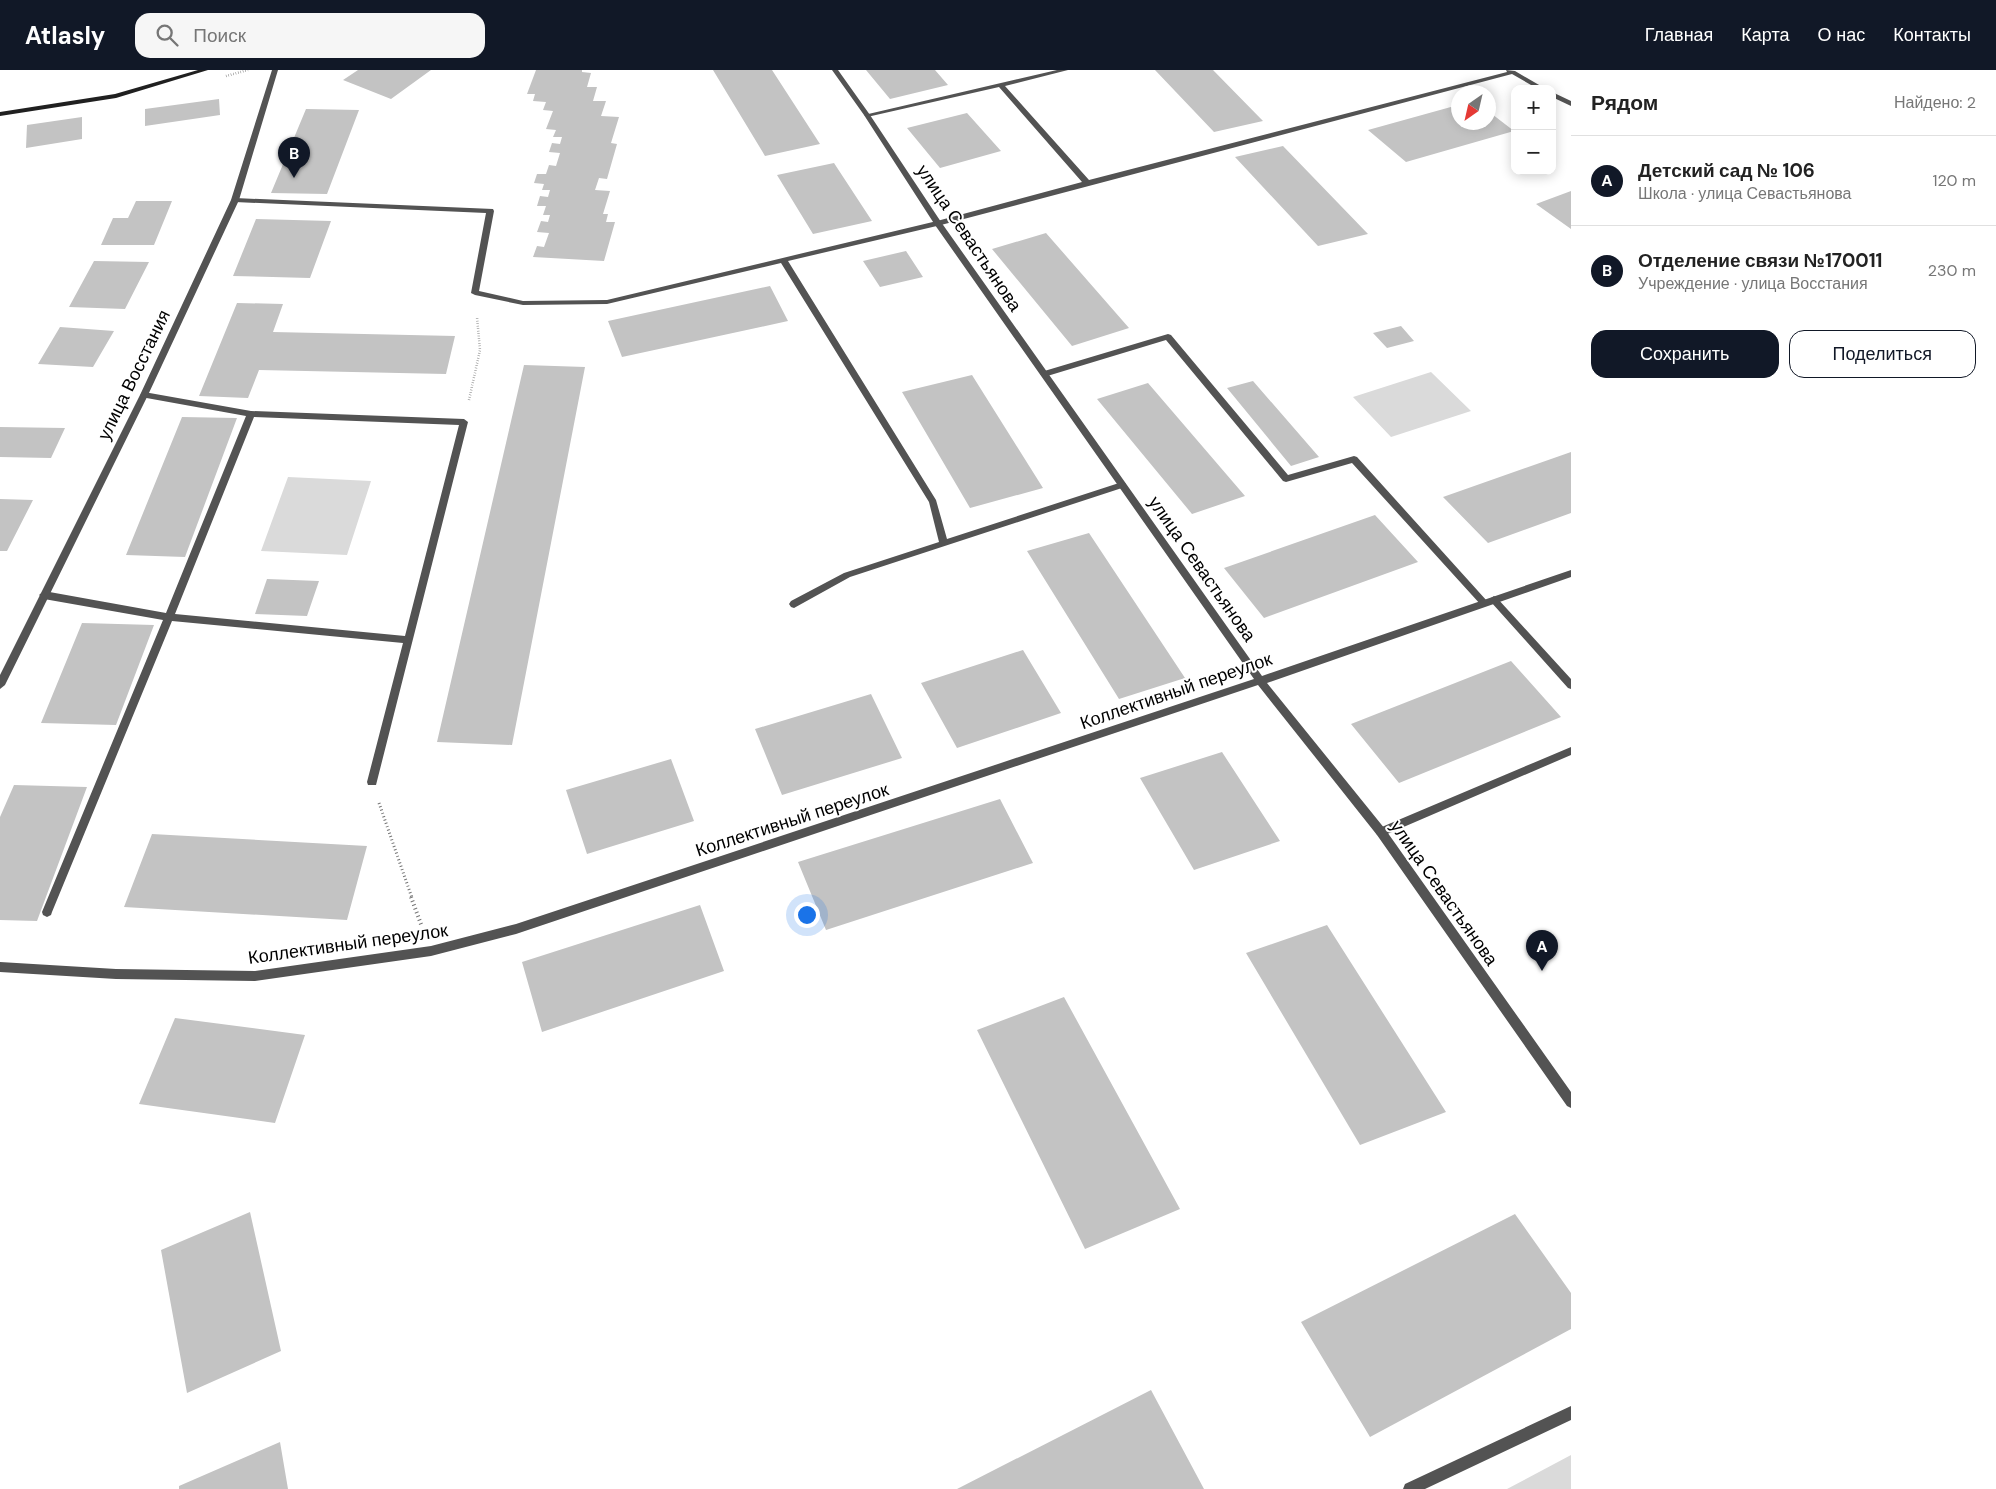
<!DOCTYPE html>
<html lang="ru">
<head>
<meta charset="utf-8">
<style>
  body { margin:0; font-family:"DM Sans",sans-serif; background:#f6f6f6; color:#222 }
  .controls { position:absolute; right:15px; top:15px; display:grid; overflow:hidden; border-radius:10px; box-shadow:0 2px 12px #0003 }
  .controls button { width:45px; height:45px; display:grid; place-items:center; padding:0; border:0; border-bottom:1px solid #e0e0e0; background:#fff; color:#222; font:25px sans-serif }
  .compass { position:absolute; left:1451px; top:15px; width:45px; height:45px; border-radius:50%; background:#fff; box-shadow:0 2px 12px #0003; rotate:214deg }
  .you { position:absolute; left:806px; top:844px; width:18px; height:18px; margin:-12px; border:4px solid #fff; border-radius:50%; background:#1a73e8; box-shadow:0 0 0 8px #1a73e833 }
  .badge { display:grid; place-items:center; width:32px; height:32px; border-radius:50%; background:#111827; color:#fff; font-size:16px; font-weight:700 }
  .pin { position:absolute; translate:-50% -41px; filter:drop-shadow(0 1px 2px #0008) }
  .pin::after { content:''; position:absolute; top:26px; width:18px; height:15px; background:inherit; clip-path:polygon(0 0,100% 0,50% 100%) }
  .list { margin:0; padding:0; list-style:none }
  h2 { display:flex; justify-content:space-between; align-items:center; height:65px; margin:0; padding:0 20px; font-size:21px }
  h2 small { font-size:16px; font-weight:400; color:#767676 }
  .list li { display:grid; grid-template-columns:32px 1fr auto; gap:15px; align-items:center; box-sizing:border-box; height:90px; padding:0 20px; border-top:1px solid #e0e0e0 }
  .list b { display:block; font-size:19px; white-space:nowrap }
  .list p { margin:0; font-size:16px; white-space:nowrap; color:#767676 }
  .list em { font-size:16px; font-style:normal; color:#767676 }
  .actions { display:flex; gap:10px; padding:15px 20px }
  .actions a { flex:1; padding:11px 0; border:1px solid #111827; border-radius:15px; text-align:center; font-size:18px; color:#111827 }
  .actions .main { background:#111827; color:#fff }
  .icon { flex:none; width:28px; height:28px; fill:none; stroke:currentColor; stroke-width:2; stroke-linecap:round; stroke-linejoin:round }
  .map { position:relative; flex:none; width:1571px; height:1419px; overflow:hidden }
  header { display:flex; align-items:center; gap:30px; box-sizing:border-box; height:70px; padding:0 25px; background:#111827; color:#fff }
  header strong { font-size:24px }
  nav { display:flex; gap:28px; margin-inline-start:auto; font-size:18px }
  .search { width:350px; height:45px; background:#f6f6f6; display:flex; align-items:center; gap:12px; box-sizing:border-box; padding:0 18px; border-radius:15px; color:#767676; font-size:19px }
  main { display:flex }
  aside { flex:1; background:#fff }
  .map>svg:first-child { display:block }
</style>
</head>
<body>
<header>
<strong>Atlasly</strong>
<div class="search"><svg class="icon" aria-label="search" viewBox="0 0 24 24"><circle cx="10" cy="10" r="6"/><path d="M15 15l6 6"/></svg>Поиск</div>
<nav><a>Главная</a><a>Карта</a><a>О нас</a><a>Контакты</a></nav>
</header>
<main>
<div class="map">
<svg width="1571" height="1419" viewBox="0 0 1571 1419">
  <rect width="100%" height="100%" fill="#fff"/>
  <path fill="#dadada" d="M1431,302l40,39 -80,26 -38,-40z
    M288,407l83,4 -24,74 -86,-4z
    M1571,1385v34h-64z"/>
  <path fill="#c3c3c3" d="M358,0h73l-40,29 -48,-19z
    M536,0h46v2l9,1 -4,14h10l-4,14h13l-5,15 18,1 -8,26 6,1 -10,35 -8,-1 -4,12 15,1 -7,23h5l-2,8h9l-11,39 -71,-4 4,-11 7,1 5,-14 -12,-1 4,-11 7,1 2,-7h-7l3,-9h-9l3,-10 8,1 2,-7h-8l2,-6 -10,-1 3,-9h9l3,-9 7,1 4,-13 -11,-1 3,-9 8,1 2,-7h-9l3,-7 -10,-1 7,-18 -10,-1 3,-8 -13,-1 2,-7h-8z
    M713,0h59l48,74 -55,12z
    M866,0h69l13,15 -58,14z
    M1155,0h58l50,51 -49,11z
    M219,29l1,16 -75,11v-17z
    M1458,35v17h30v-11l26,20 -108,31 -38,-32z
    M306,39l53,1 -32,84 -56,-1z
    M967,43l34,38 -61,17 -33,-40z
    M82,47v22l-56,9 1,-23z
    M1283,76l85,88 -50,12 -83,-89z
    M834,93l38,58 -59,13 -36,-59z
    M1571,121v38l-35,-25z
    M136,131h36l-18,44h-53l12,-27h15z
    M256,149l75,2 -21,57 -77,-2z
    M1046,163l83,95 -57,18 -80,-97z
    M906,181l17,26 -43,10 -17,-26z
    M94,191l55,1 -24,47 -56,-2z
    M770,216l18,35 -166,36 -14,-36z
    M237,233l46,1 -10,28 182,4 -9,38 -187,-4 -11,28 -49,-2z
    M1401,256l13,15 -27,7 -14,-15z
    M60,257l54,4 -21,36 -55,-3z
    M524,295l61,2 -73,378 -75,-3z
    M972,305l71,113 -73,20 -68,-116z
    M1253,311l66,76 -28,9 -64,-78z
    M1148,313l97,113 -53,18 -95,-115z
    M182,347l55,1 -52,139 -59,-2z
    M0,357l65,1 -14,30 -51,-1z
    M1571,382v61l-83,30 -45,-46z
    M0,429l33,1 -26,51h-7z
    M1375,445l43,47 -154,56 -40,-50z
    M1089,463l96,145 -66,21 -92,-148z
    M267,509l52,2 -12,35 -52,-2z
    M82,553l72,2 -38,100 -75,-2z
    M1023,580l38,63 -104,35 -36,-65z
    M1511,591l50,56 -162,66 -48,-59z
    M871,624l31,64 -120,37 -27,-66z
    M1222,682l58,89 -86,29 -54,-92z
    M671,689l23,62 -107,33 -21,-64z
    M14,715l73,2 -50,134 -37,-1v-103z
    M1000,729l33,64 -207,67 -28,-68z
    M152,764l215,12 -20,74 -223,-13z
    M700,835l24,66 -182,61 -20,-70z
    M1327,855l119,187 -86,33 -114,-192z
    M1064,927l116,212 -95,40 -108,-219z
    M175,948l130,17 -30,88 -136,-19z
    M250,1142l31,139 -94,42 -26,-143z
    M1515,1144l56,79v36l-201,108 -69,-115z
    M1151,1320l53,99h-247z
    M280,1372l8,47h-109v-3z"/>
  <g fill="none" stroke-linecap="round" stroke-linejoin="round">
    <path stroke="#757575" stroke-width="2.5" stroke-dasharray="0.5 2" stroke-linecap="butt" d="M226,6l22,-6
      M469,330l11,-50 -3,-33"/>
    <path stroke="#757575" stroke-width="3" stroke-dasharray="1 2.5" stroke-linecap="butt" d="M379,733l33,95"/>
    <path stroke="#757575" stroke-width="4" stroke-dasharray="1 3" stroke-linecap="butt" d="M411,827l11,30"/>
    <path fill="#535353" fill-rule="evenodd" d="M1057,0h11l-63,16 84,94 418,-108 -1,-2 9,1 31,18h-8l-26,-15 -571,151 -153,36 148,239 11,39 172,-56h6l1,2 -1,2 -275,90 -56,31 -3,-1 -2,-3 2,-3 53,-28 95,-31 -10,-40 -148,-239 -174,41 -84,1 -48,-10 -4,-2 15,-80 -251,-11 -4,-2 4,-2 258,11 1,2 -15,80 44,10 84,-1 330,-79 145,-39 -83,-95 -132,30 -3,-2z
      M1552,22l19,9v5l-19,-9z
      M1168,264l3,1 117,140 66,-19 3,1 130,144 2,2 -2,2h-6l-129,-142 -66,19 -3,-1 -117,-141 -122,37 -4,-3 1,-2z
      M144,322l107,19 213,8 4,3 -92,363h-8l-1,-3 36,-139 -231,-22 -120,291 -1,3 -4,2 -4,-2 -1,-3 121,-292 -119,-21 -5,-4 5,-4 122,22 80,-197 -105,-19 -1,-2zM254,347l205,8 -54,211 -230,-22z
      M1494,526l3,2 74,81v10l-3,-1 -77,-86 -2,-2 2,-2z
      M1571,677v8l-186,80 -4,1 -4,-1 -1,-3 1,-3z"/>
    <path fill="#535353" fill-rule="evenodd" d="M272,0h6l-39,130 -91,195 -143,290 -5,4v-14l140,-280 91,-195z
      M832,0h6l32,45 71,107 321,454 309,-106v7l-304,106 118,146 186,263v16l-4,-2 -190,-271 -119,-150 -742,249 -85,22 -176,25 -139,-2 -116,-7v-10l116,7 139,2 176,-25 85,-22 738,-245 -319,-454 -71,-110z
      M1571,1336v14l-146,69h-22l2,-5z"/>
    <path fill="#202020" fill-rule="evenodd" d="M198,0h10l-92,28 -116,18v-4l115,-18z"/>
  </g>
  <g text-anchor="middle" stroke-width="4" stroke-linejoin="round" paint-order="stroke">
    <g font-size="18" fill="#000" stroke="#fff">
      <text transform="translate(969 168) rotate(56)" y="6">улица Севастьянова</text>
      <text transform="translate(134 305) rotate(-64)" y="6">улица Восстания</text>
      <text transform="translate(1202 499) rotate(55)" y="6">улица Севастьянова</text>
      <text transform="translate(1176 621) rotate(-19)" y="6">Коллективный переулок</text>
      <text transform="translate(792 750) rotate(-18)" y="6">Коллективный переулок</text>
      <text transform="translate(1444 823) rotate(55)" y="6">улица Севастьянова</text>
      <text transform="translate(348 874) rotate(-8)" y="6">Коллективный переулок</text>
    </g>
  </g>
</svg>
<div class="controls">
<button>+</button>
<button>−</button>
</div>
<svg class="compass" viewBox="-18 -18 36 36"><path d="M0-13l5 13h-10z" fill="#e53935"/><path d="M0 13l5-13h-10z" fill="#767676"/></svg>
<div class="you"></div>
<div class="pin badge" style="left:1542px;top:901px">A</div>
<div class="pin badge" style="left:294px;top:108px">B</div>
</div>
<aside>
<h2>Рядом<small>Найдено: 2</small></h2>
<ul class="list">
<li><span class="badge">A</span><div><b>Детский сад № 106</b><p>Школа · улица Севастьянова</p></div><em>120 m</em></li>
<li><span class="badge">B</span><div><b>Отделение связи №170011</b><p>Учреждение · улица Восстания</p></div><em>230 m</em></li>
</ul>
<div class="actions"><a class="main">Сохранить</a><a>Поделиться</a></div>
</aside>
</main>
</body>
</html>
